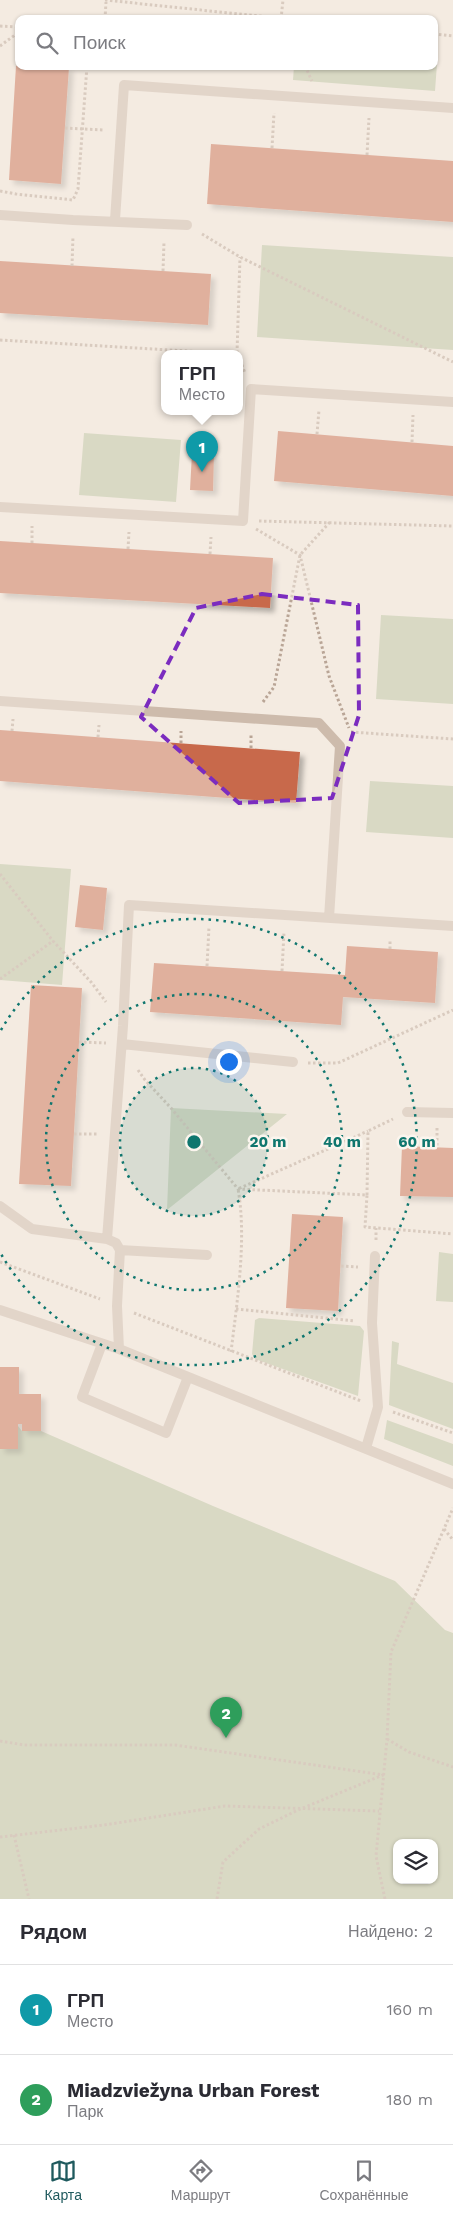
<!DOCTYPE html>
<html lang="ru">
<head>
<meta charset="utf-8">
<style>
  body { margin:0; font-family:"Work Sans",sans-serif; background:#f7f7f7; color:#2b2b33 }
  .controls { position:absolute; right:15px; bottom:15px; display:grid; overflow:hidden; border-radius:10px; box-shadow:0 1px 4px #0004 }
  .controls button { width:45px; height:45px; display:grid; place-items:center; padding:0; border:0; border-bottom:1px solid #e1e1e2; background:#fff; color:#2b2b33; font:25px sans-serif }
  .you { position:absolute; left:228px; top:1061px; width:18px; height:18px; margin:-12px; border:4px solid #fff; border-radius:50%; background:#1a73e8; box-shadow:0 0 0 8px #1a73e833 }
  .badge { display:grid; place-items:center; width:32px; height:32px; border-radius:50%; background:#1f5a5e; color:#fff; font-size:16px; font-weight:700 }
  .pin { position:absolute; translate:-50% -41px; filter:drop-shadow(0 1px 2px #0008) }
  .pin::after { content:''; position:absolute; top:26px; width:18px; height:15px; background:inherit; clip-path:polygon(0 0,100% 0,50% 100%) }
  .popup { position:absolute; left:161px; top:350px; width:82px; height:65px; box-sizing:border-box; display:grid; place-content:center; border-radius:10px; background:#fff; filter:drop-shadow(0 1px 4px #0005); font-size:16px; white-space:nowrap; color:#7c7c81 }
  .popup b { font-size:19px; color:#2b2b33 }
  .popup::after { content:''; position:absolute; left:50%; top:100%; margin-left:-10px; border:10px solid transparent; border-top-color:#fff }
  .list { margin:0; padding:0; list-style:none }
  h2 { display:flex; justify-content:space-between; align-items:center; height:65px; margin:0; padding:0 20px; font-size:21px }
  h2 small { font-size:16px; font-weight:400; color:#7c7c81 }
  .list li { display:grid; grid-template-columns:32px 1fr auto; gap:15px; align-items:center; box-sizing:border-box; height:90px; padding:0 20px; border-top:1px solid #e1e1e2 }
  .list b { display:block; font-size:19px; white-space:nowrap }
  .list p { margin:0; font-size:16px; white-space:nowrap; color:#7c7c81 }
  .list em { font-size:16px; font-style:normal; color:#7c7c81 }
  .icon { flex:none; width:28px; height:28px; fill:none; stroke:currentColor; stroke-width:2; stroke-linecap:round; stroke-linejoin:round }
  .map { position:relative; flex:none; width:453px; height:1899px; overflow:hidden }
  .search { position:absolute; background:#fff; box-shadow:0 1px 4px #0004; left:15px; right:15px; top:15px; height:55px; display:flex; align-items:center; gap:12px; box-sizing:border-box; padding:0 18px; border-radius:10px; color:#7c7c81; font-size:19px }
  .sheet { height:245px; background:#fff }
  nav { display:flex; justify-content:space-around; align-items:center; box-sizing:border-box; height:70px; border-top:1px solid #e1e1e2; background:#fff; font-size:14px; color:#7c7c81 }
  nav a { display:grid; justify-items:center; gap:2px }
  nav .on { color:#1f5a5e }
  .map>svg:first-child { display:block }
</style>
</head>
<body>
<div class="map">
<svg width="453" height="1899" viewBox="0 0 453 1899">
  <defs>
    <filter id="shadow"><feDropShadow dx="4.5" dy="4.5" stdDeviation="2.5" flood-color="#0004"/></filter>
  </defs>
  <rect width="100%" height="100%" fill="#f4ebe1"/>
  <path fill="#b8c4a0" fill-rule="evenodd" d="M434,63l3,1 -2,27 -142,-11 1,-14h140z
    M262,245l191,12v93l-196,-13z
    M84,433l97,7 -5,62 -97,-7z
    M381,615l72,4v85l-77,-5z
    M370,781l83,5v52l-87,-6z
    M0,864l71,5 -9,116 -62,-5z
    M171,1108l116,6 -120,96z
    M439,1252l14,2v48l-17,-1z
    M259,1318l101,8 4,5 -6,65 -103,-37 -3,-5 3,-34z
    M392,1341l7,2 -2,21 56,19v46l-64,-24z
    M387,1420l66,24v22l-69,-27z
    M0,1423l18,3 4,5h19l172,75 182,75 50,49 8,3v266h-453zM397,1843h37v37h-37z"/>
  <path fill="#c8694b" filter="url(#shadow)" d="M16,66l53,1 -8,117 -52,-4z
    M211,144l242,17v61l-246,-18z
    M0,261l211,13 -3,51 -208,-12z
    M278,431l175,15v50l-179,-15z
    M192,453l22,1 -1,37 -23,-1z
    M0,541l273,17 -3,50 -270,-15z
    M0,730l300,22 -4,51 -296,-22z
    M80,885l27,3 -4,42 -28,-3z
    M347,946l91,6 -3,51 -92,-6 -2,28 -191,-13 4,-49 191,12z
    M31,985l51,3 -11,198 -52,-2z
    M402,1146l51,2v49l-53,-1z
    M292,1214l51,3 -5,94 -52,-3z
    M0,1367h19v27h22v37h-19v-7h-4v25h-18z"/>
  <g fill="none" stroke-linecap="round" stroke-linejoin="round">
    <path stroke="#b9a596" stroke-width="3" stroke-dasharray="2.5 2.5" stroke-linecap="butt" d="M105,0l182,19
      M105,19l1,-17
      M281,19l2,-19
      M0,26l19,1
      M434,34l19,2
      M0,46l19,-14
      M305,66l7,15
      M65,128l39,2
      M272,148l2,-35
      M367,155l2,-37
      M0,191l16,3 57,6 5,-11 9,-123
      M202,234l38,23 213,105
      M72,266l1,-30
      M163,271l1,-29
      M0,340l221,13
      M237,353l3,-96
      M240,360l5,13
      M317,434l2,-24
      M412,442l1,-27
      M259,521l194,5
      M256,529l44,26 29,121 20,52
      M32,543v-17
      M128,549l1,-17
      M210,554l1,-17
      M263,702l11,-15 26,-132 30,-33
      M12,731l1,-12
      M351,732l102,7
      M98,737l1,-12
      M181,743v-12
      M251,748v-14
      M0,874l53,67 38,41 15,20
      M390,949v-10
      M207,966l2,-39
      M282,971l2,-39
      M0,979l53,-38
      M79,1042l27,1
      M308,1063h30l115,-53
      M138,1070l7,10 26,28 67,81 129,6 -2,32 88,7
      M437,1128v20
      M74,1134h24
      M367,1195l1,-64 25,-12
      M376,1240v-12
      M0,1262l100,37
      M341,1266l17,1
      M236,1309l119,12
      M134,1313l227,88
      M231,1352c6,-50 16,-113 7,-163l130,-58
      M393,1412l60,21
      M444,1529l9,11
      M387,1739l22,13 44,15
      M0,1741l24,4h151l209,30
      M14,1835l15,64
      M0,1837l104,-12 121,-19 154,5
      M217,1899l6,-37 36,-33 39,-19 85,-35
      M385,1899l-9,-43 11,-117 4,-87 62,-144"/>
    <path stroke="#cdbbac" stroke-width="10" d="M0,215l73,5 114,5
      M115,220l9,-135 329,23
      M0,507l243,14 8,-132 202,13
      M0,701l319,22 21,23 -11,172
      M122,1044l171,18
      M407,1112l46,1
      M0,1206l32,23 75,10
      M120,1250l87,5
      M0,1310l119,39 334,135
      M102,1344l-20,53 84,36 22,-56
      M119,1349l-2,-43 3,-56 -4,-7 -9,-4 16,-213 6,-121 324,21
      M366,1448l12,-41 -6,-84 3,-67"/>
  </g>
  <path d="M0 0H453V1899H0ZM262,594l96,11 1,110 -27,83 -93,5 -98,-86 55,-109z" fill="#f4ebe1" fill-opacity=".55" fill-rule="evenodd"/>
  <path fill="none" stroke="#7b2cbf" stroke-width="4" stroke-dasharray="10 6" stroke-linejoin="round" d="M262,594l96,11 1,110 -27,83 -93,5 -98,-86 55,-109z"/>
  <circle cx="194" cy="1142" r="74" fill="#0f766e" fill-opacity=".12"/>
  <g fill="none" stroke="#0f766e" stroke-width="2.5" stroke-dasharray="2.5 5">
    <circle cx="194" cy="1142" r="74"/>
    <circle cx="194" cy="1142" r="148"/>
    <path d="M1 1030A223 223 0 1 1 1 1254"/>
  </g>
  <circle cx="194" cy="1142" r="8" fill="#0f766e" stroke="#fbf5ee" stroke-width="2.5"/>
  <g font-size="15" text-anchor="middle" font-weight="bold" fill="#0f766e" stroke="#fbf5ee" stroke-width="5" stroke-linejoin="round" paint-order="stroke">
    <text x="268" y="1147">20 m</text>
    <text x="342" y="1147">40 m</text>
    <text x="417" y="1147">60 m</text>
  </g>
</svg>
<div class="controls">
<button><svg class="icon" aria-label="layers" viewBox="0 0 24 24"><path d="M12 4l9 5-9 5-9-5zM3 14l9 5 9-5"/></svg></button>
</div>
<div class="you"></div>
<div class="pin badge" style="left:202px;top:472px;background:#0f9aa8">1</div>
<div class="popup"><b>ГРП</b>Место</div>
<div class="pin badge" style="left:226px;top:1738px;background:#2e9e5b">2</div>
<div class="search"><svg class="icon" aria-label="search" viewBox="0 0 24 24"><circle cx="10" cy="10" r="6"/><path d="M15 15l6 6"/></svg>Поиск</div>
</div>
<section class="sheet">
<h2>Рядом<small>Найдено: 2</small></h2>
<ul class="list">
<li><span class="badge" style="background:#0f9aa8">1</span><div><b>ГРП</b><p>Место</p></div><em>160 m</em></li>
<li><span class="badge" style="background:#2e9e5b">2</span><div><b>Miadzviežyna Urban Forest</b><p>Парк</p></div><em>180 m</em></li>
</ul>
</section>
<nav>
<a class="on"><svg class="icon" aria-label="map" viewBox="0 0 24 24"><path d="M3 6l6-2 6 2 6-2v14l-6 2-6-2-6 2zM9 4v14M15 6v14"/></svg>Карта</a>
<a><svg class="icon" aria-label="directions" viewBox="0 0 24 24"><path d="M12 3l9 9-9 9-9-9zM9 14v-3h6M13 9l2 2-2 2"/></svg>Маршрут</a>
<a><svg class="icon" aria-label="saved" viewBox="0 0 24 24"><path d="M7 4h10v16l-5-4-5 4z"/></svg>Сохранённые</a>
</nav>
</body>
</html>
